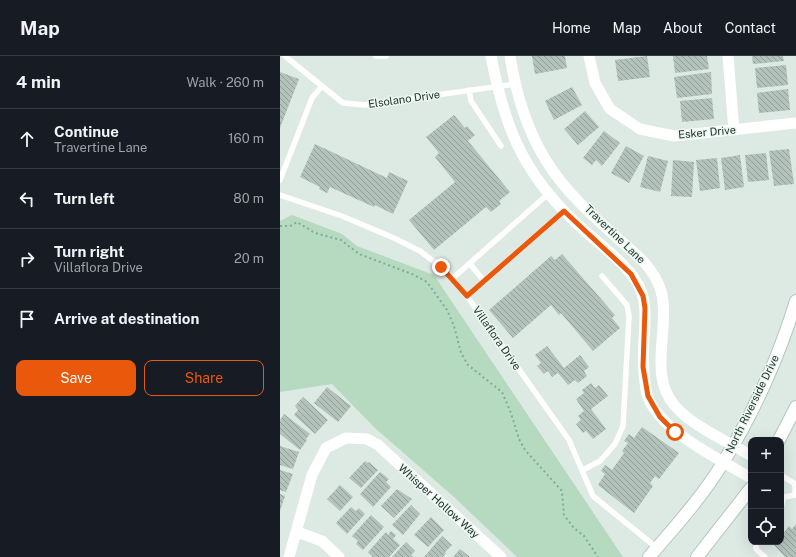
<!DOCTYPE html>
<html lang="en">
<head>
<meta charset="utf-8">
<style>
  body { margin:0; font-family:"Public Sans",sans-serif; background:#242831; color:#f1f3f6 }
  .controls { position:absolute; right:12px; bottom:12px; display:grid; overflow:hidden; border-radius:8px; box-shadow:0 4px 16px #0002 }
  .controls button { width:36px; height:36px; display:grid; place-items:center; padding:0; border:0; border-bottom:1px solid #363941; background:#171b24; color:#f1f3f6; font:20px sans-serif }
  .stop { position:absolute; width:12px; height:12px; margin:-9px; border:3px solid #ea580c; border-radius:50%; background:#fff }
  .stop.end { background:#ea580c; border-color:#fff; box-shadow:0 1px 4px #0008 }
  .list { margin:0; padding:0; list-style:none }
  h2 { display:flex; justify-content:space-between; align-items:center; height:52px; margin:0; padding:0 16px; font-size:17px }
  h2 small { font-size:13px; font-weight:400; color:#9ea1a6 }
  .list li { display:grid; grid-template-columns:26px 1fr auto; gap:12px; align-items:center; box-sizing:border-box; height:60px; padding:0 16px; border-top:1px solid #363941 }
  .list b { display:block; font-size:15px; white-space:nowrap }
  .list p { margin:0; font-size:13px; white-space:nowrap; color:#9ea1a6 }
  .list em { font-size:13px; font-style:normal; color:#9ea1a6 }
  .actions { display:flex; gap:8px; padding:12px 16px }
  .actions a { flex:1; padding:9px 0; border:1px solid #ea580c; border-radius:8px; text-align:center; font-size:14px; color:#ea580c }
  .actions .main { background:#ea580c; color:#fff }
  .icon { flex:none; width:22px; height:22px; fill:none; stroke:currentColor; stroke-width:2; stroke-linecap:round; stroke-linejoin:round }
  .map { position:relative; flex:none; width:516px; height:501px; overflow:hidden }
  header { display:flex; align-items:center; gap:24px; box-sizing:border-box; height:56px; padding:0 20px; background:#171b24; border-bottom:1px solid #363941 }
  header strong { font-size:19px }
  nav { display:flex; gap:22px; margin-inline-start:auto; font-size:14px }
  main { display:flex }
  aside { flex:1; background:#171b24 }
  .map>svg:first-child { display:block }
</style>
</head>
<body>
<header>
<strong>Map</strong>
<nav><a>Home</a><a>Map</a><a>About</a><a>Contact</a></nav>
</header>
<main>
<aside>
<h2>4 min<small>Walk · 260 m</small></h2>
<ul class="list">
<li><svg class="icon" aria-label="ahead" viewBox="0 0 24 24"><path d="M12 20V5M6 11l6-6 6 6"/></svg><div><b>Continue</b><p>Travertine Lane</p></div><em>160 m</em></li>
<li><svg class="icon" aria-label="left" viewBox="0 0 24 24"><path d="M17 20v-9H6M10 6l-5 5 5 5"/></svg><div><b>Turn left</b></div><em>80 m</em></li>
<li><svg class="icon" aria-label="right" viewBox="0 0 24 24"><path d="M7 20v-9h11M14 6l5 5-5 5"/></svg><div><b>Turn right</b><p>Villaflora Drive</p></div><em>20 m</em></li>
<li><svg class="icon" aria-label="arrive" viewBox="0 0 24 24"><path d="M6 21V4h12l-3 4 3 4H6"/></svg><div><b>Arrive at destination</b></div></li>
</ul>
<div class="actions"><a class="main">Save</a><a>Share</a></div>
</aside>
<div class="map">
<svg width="516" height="501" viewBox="0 0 516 501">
  <defs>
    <pattern id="building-back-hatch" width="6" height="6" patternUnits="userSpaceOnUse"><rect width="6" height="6" fill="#b3c3bc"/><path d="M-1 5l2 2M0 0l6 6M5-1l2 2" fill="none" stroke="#919f99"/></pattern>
  </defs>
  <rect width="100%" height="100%" fill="#dde9e3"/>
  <path fill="#b6dabf" d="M12,159l50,19 15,12 77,29 189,282h-106l-63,-60 -79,-69 -43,-44 -52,8v-171z"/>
  <path fill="url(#building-back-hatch)" d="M252,0h33l2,12 -32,6z
    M367,0l3,21 -32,4 -3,-21z
    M393,0h34l2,13 -34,4z
    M472,0h31l1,5 -31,3z
    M506,9l2,20 -31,3 -2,-20z
    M0,16l19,7 -19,49z
    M431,16l1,22 -35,4 -3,-21z
    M292,31l10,18 -28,15 -9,-19z
    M508,33l2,21 -31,3 -2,-20z
    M432,42l2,21 -32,3 -2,-21z
    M305,55l14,16 -21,18 -14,-16z
    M174,59l11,13 2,-2 8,9 -7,6 42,51 -11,9 2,3 -10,8 -5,-5 -52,43 -25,-30 46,-38 -20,-25 4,-4 -13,-16z
    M324,75l16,12 -18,23 -6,-6 -4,5 -9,-7z
    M35,88l72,34 2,-6 19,9 -15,33 -18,-9 -1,2 -44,-20 -3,6 -8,-4 1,-2 -20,-10z
    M346,90l18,10 -15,27 -18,-10z
    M509,93l5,35 -20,2 -5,-35z
    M486,97l3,27 -21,2 -3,-27z
    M460,99l4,32 -19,3 -4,-32z
    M368,100l20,5 -8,31 -20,-5z
    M437,102l3,30 -20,3 -4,-31z
    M393,104l21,2 -2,35 -21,-1z
    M282,198l53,61 -3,3 8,10 -27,23 -32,-38 -2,2 -8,-10 -38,33 -24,-28 62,-54 4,4z
    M267,290l17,22 16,-13 9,12 -5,4 3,5 -9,7 -3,-3 -7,5 -10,-12 -6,4 -4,-6 -4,3 -7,-8 4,-3 -6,-8z
    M311,327l4,5 4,-3 9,11 -17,13 15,20 -13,10 -7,-8 -3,2 -7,-9 5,-4 -3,-4 6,-5 -8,-12 8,-6 -2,-3z
    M47,331l24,19 -13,16 -24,-19z
    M23,341l25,23 -13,14 -21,-19 4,-5 -3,-4z
    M4,358l26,20 -4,5 1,1 -7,10 -20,-16v-14z
    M362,371l37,26 -20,26 -4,-3 -5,7 3,3 -19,27 -36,-28 7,-11 -4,-3 4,-6 7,5 12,-17 -2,-2 6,-8 -4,-2 5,-7 5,4z
    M0,390l19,6 -6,17 -13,-4z
    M85,405l3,2 1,-1 9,8 -17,18 -12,-10z
    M0,414l13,4 -7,18 -6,-2z
    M100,416l9,7 -3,3 5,5 -18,20 -13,-13z
    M60,429l13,12 -13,14 -13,-12z
    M117,433l15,10 -18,19 -13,-12z
    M0,438l5,2 -5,15z
    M131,449l9,9 -17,21 -11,-10z
    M71,451l5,4 3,-3 6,6 -18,20 -11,-11z
    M91,459l13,12 -21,23 -7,-6 2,-3 -6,-5z
    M151,461l13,13 -16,17 -14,-12z
    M516,468v33h-11l-13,-14 9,-1v-6l8,-10 3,3z
    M111,475l5,4 -3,4 7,6 -11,12h-16l-5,-5 18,-20 2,3z
    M162,480l10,9 -7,7 1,1 -3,4h-19z
    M126,486l9,9 -4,4 3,2h-22z
    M180,493l10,8h-17z"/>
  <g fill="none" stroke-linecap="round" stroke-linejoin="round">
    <g stroke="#b1c8bf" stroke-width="14">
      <path id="secondary" d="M499,384l17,-33
        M369,501c26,-30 54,-61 75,-96 30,-49 55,-105 72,-160
        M417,501l54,-69"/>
    </g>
    <path stroke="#7eab9c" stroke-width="2" stroke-dasharray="2 3" stroke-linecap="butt" d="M0,170h10l7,-4 18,11 26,7 18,14 53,20 15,8 20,28 7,16 7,27 7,12 34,27 9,21 8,26 6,11 37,41 2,24 10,13 10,8 14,21"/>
    <path stroke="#fff" stroke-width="5.5" d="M5,0l58,47 22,2 150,-21
      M96,0h10
      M189,34l2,11 30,45
      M0,124l32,-82 10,-12
      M0,139l62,21 52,22 26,13 21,16 26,29 102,144 24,56 64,52
      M190,208l14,17
      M173,222l95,-84
      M187,240l97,-85
      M303,414l17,-9 15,-17 8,-18 6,-110 -2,-11 -25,-29
      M501,419l14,9v11
      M501,439l3,2 12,-2
      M501,451l3,-10
      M476,486v7l9,8"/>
    <path stroke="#fff" stroke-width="11" d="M211,0c13,69 31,115 82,164 19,19 50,40 63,61 12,18 9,39 8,59 -1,19 -1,36 3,54 9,35 74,66 104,84
      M230,0c6,38 16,73 37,106 24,39 64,69 97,100 7,8 14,18 17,29 10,37 -14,83 14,115 18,21 53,35 76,50
      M309,0l6,27 15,26 30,20 34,7 122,-13
      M448,0l6,74
      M17,476l25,9 17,16
      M9,501l23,-82 14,-27 20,-10 21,1 11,6 123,112"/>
    <use href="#secondary" stroke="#fff" stroke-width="12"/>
  </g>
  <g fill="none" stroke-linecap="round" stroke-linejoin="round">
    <path stroke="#ea580c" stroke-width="5" d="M161,211l26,29 97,-85 67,63 12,22 2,12 -2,59 5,29 12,21 15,15"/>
  </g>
  <g text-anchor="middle" stroke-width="3" stroke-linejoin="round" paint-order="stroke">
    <g font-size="11" fill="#203730" stroke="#edf6f1">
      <text transform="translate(124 43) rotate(-8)" y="4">Elsolano Drive</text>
      <text transform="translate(427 76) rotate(-5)" y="4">Esker Drive</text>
      <text transform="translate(335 178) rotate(44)" y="4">Travertine Lane</text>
      <text transform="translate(217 282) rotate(55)" y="4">Villaflora Drive</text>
      <text transform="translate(472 348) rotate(-64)" y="4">North Riverside Drive</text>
      <text transform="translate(159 445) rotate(42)" y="4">Whisper Hollow Way</text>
    </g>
  </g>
</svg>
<div class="controls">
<button>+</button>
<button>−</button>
<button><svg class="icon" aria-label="locate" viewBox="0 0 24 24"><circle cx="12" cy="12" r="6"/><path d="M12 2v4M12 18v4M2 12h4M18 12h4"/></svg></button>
</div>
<div class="stop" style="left:395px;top:376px"></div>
<div class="stop end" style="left:161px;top:211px"></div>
</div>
</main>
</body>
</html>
